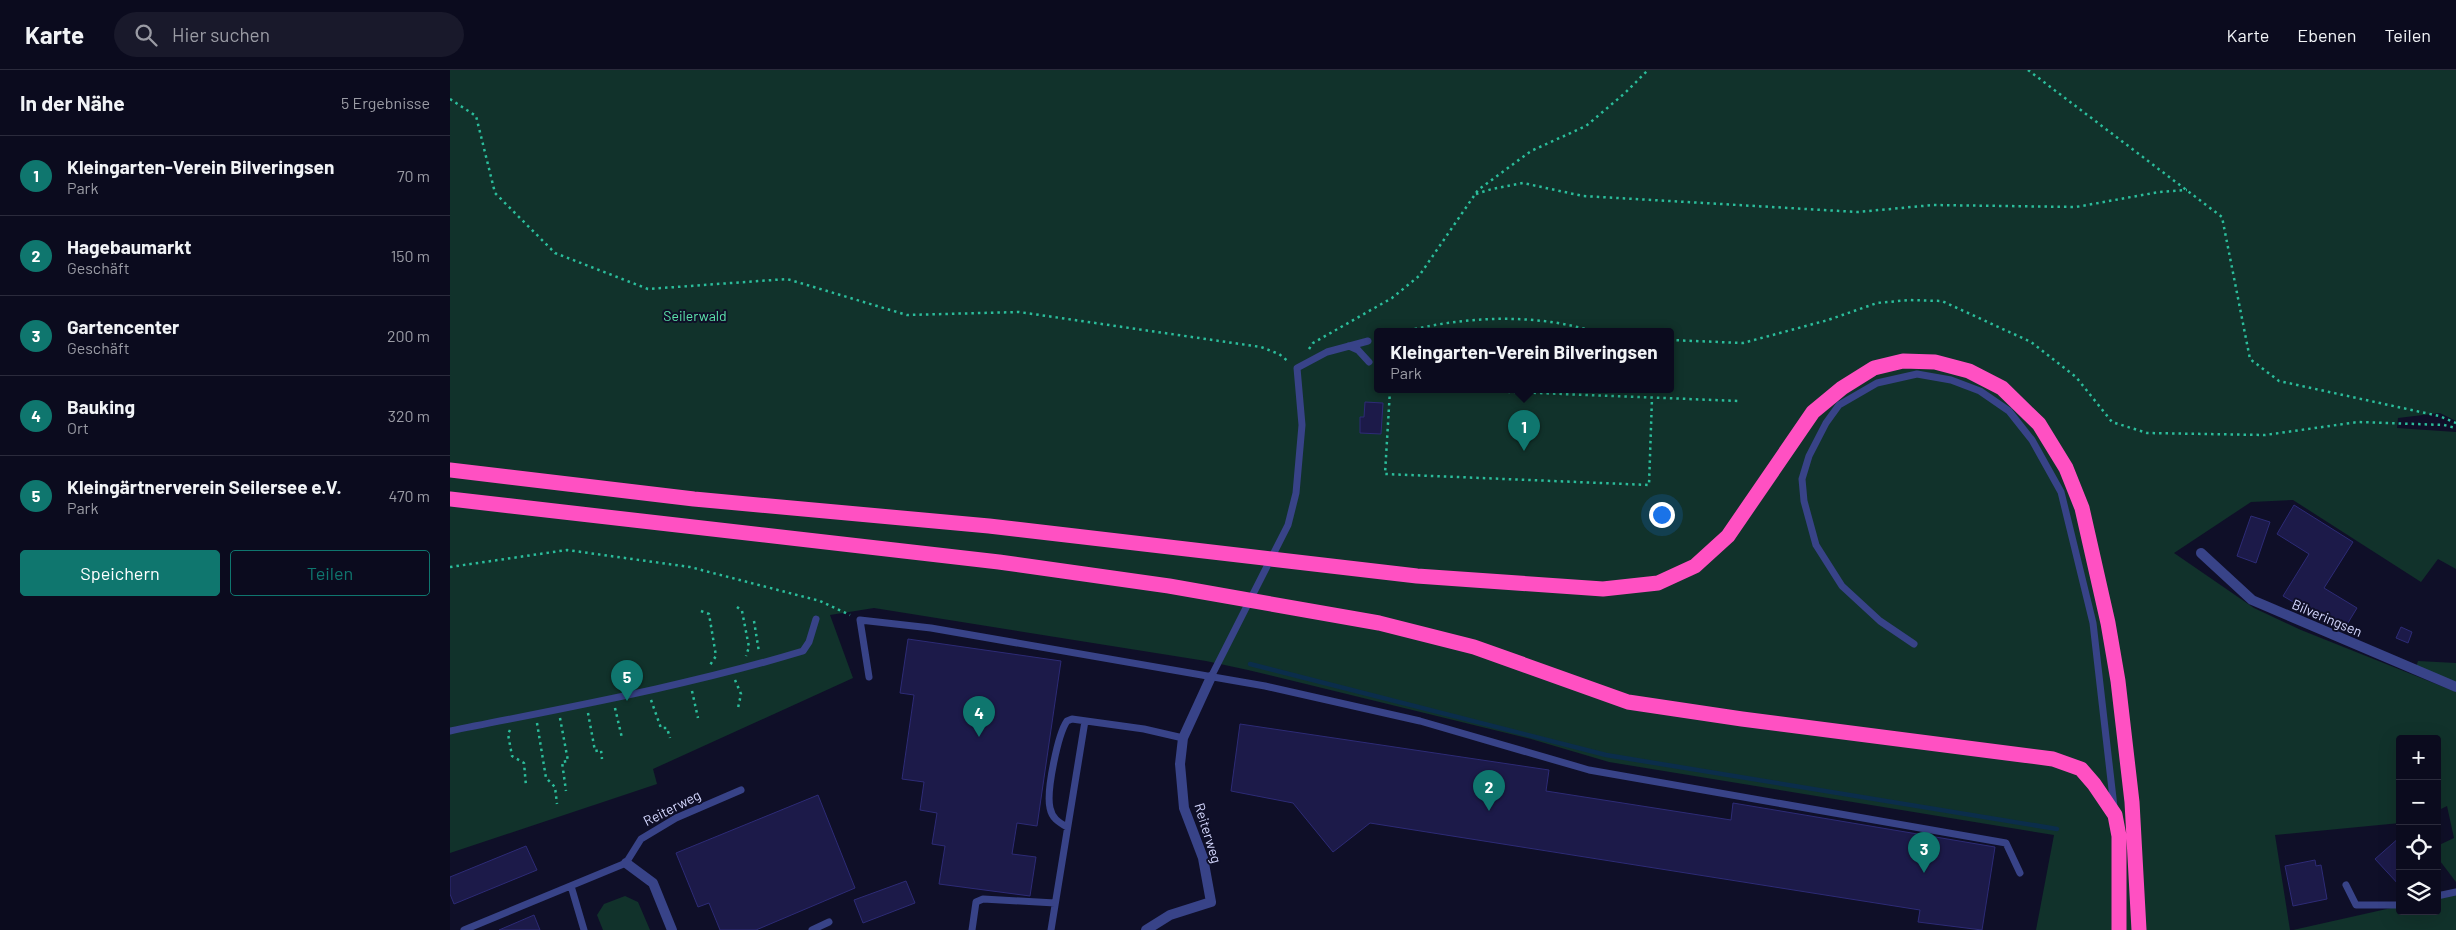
<!DOCTYPE html>
<html lang="de">
<head>
<meta charset="utf-8">
<style>
  body { margin:0; font-family:Barlow,sans-serif; background:#19192b; color:#f1f3f6 }
  .controls { position:absolute; right:15px; bottom:15px; display:grid; overflow:hidden; border-radius:5px; box-shadow:0 5px 20px #0002 }
  .controls button { width:45px; height:45px; display:grid; place-items:center; padding:0; border:0; border-bottom:1px solid #2b2b3c; background:#0b0b1e; color:#f1f3f6; font:25px sans-serif }
  .you { position:absolute; left:1211px; top:444px; width:18px; height:18px; margin:-12px; border:4px solid #fff; border-radius:50%; background:#1a73e8; box-shadow:0 0 0 8px #1a73e833 }
  .badge { display:grid; place-items:center; width:32px; height:32px; border-radius:50%; background:#0f766e; color:#fff; font-size:16px; font-weight:700 }
  .pin { position:absolute; translate:-50% -41px; filter:drop-shadow(0 1px 2px #0008) }
  .pin::after { content:''; position:absolute; top:26px; width:18px; height:15px; background:inherit; clip-path:polygon(0 0,100% 0,50% 100%) }
  .popup { position:absolute; left:924px; top:258px; width:300px; height:65px; box-sizing:border-box; display:grid; place-content:center; border-radius:5px; background:#0b0b1e; filter:drop-shadow(0 1px 4px #0005); font-size:16px; white-space:nowrap; color:#9a9ba4 }
  .popup b { font-size:19px; color:#f1f3f6 }
  .popup::after { content:''; position:absolute; left:50%; top:100%; margin-left:-10px; border:10px solid transparent; border-top-color:#0b0b1e }
  .list { margin:0; padding:0; list-style:none }
  h2 { display:flex; justify-content:space-between; align-items:center; height:65px; margin:0; padding:0 20px; font-size:21px }
  h2 small { font-size:16px; font-weight:400; color:#9a9ba4 }
  .list li { display:grid; grid-template-columns:32px 1fr auto; gap:15px; align-items:center; box-sizing:border-box; height:80px; padding:0 20px; border-top:1px solid #2b2b3c }
  .list b { display:block; font-size:19px; white-space:nowrap }
  .list p { margin:0; font-size:16px; white-space:nowrap; color:#9a9ba4 }
  .list em { font-size:16px; font-style:normal; color:#9a9ba4 }
  .actions { display:flex; gap:10px; padding:15px 20px }
  .actions a { flex:1; padding:11px 0; border:1px solid #0f766e; border-radius:5px; text-align:center; font-size:18px; color:#0f766e }
  .actions .main { background:#0f766e; color:#fff }
  .icon { flex:none; width:28px; height:28px; fill:none; stroke:currentColor; stroke-width:2; stroke-linecap:round; stroke-linejoin:round }
  .map { position:relative; flex:none; width:2006px; height:860px; overflow:hidden }
  header { display:flex; align-items:center; gap:30px; box-sizing:border-box; height:70px; padding:0 25px; background:#0b0b1e; border-bottom:1px solid #2b2b3c }
  header strong { font-size:24px }
  nav { display:flex; gap:28px; margin-inline-start:auto; font-size:18px }
  .search { width:350px; height:45px; background:#19192b; display:flex; align-items:center; gap:12px; box-sizing:border-box; padding:0 18px; border-radius:28px; color:#9a9ba4; font-size:19px }
  main { display:flex }
  aside { flex:1; background:#0b0b1e }
  .map>svg:first-child { display:block }
</style>
</head>
<body>
<header>
<strong>Karte</strong>
<div class="search"><svg class="icon" aria-label="search" viewBox="0 0 24 24"><circle cx="10" cy="10" r="6"/><path d="M15 15l6 6"/></svg>Hier suchen</div>
<nav><a>Karte</a><a>Ebenen</a><a>Teilen</a></nav>
</header>
<main>
<aside>
<h2>In der Nähe<small>5 Ergebnisse</small></h2>
<ul class="list">
<li><span class="badge">1</span><div><b>Kleingarten-Verein Bilveringsen</b><p>Park</p></div><em>70 m</em></li>
<li><span class="badge">2</span><div><b>Hagebaumarkt</b><p>Geschäft</p></div><em>150 m</em></li>
<li><span class="badge">3</span><div><b>Gartencenter</b><p>Geschäft</p></div><em>200 m</em></li>
<li><span class="badge">4</span><div><b>Bauking</b><p>Ort</p></div><em>320 m</em></li>
<li><span class="badge">5</span><div><b>Kleingärtnerverein Seilersee e.V.</b><p>Park</p></div><em>470 m</em></li>
</ul>
<div class="actions"><a class="main">Speichern</a><a>Teilen</a></div>
</aside>
<div class="map">
<svg width="2006" height="860" viewBox="0 0 2006 860">
  <rect width="100%" height="100%" fill="#0f0f28"/>
  <path fill="#11322b" fill-rule="evenodd" d="M0,0h2006v351l-16,-8 -42,5 -1,10 59,4v137l-18,-10 -17,23 -128,-82 -42,2 -77,51 80,55 47,22 155,62v190l-19,-25v-11l17,-8 -7,-32 -10,5v-72h-37v84l-125,12 15,95h-254l18,-95 -445,-73 -78,-23 -283,-69 -42,-9 -332,-53 -44,7 23,63 -200,91 4,15 -207,69zM928,262h292v58h-292z
    M1968,591l38,2v19l-40,-15z
    M2006,824v36h-163l107,-24v5h37v-13z
    M175,826l13,6 12,28h-47l-6,-15 7,-11z"/>
  <g fill="none" stroke-linecap="round" stroke-linejoin="round">
    <path stroke="#0b2d4b" stroke-width="4.5" d="M800,594l356,91 451,74"/>
  </g>
  <path fill="#1c1a49" stroke="#2d2b76" d="M915,332l18,1 -2,31 -21,-1v-16h4z
    M1844,435l59,37 -29,46 33,20 -14,23 -60,-35 26,-42 -32,-20z
    M1801,446l19,6 -14,41 -19,-7z
    M1951,557l11,5 -4,11 -12,-5z
    M458,569l153,22 -24,165 -20,-3 -5,31 24,3 -6,39 -91,-12 6,-38 -13,-2 5,-31 -17,-3 4,-28 -22,-3 12,-84 -14,-2z
    M790,654l309,46 -3,21 185,29 2,-17 262,44 -13,83 -64,-8 2,-12 -550,-87 -37,29 -40,-49 -62,-12z
    M368,725l37,93 -99,42h-36l-11,-27 -11,4 -22,-54z
    M1950,767v49l-25,-27z
    M76,776l11,24 -83,34 -4,-10v-17z
    M1865,790l1,6 5,-1 6,34 -34,7 -8,-40z
    M456,811l9,22 -52,20 -9,-23z
    M84,845l6,15h-41z"/>
  <g fill="none" stroke-linecap="round" stroke-linejoin="round">
    <path stroke="#2bbd9b" stroke-width="2.5" stroke-dasharray="2.5 4" stroke-linecap="butt" d="M1578,0l194,147 28,142 29,22 160,35 17,7
      M0,29l26,17 19,77 60,60 93,36 139,-10 120,36 112,-3 242,35 18,7 10,8
      M1026,124l16,-5 31,-6 60,13 275,16 75,-7 143,2 83,-15 28,-2
      M952,262c48,-12 99,-17 149,-10 16,2 33,7 49,10
      M1220,270l73,3 85,-23 49,-17 32,-3 33,1 89,41 45,35 36,45 35,11 118,2 93,-13 86,3 12,3
      M859,279l4,-6 79,-45 27,-22 59,-86 53,-39 55,-25 39,-33 23,-23
      M940,320l-5,84 264,11 3,-87
      M1012,320l277,11
      M0,497l117,-17 123,17 130,34 30,14
      M287,537l5,4 7,36 -3,9
      M251,541l8,3 7,42 -6,9
      M304,551l5,31
      M285,610l6,14 -3,14
      M242,621l6,27
      M201,630l10,28h6l3,10
      M165,638l7,30
      M138,643l7,38 6,-1 1,9
      M110,648l8,43 -6,1 4,29
      M87,653l9,55 9,9 2,17
      M60,660l-2,4 4,22 12,7 2,23"/>
    <path stroke="#384388" stroke-width="7" d="M899,276l9,4 11,12
      M1464,574l-34,-23 -38,-35 -26,-41 -12,-44 -2,-22 7,-23 17,-33 13,-18 38,-22 40,-9 34,6 29,11 29,20 23,29 29,52 32,131 21,184
      M419,607l-9,-57 71,8 334,58 155,35 169,49 417,73 14,30
      M761,607l77,-152 8,-32 6,-68 -5,-57 30,-16 41,-11
      M0,661c119,-24 237,-45 353,-80l6,-9 7,-23
      M617,757c-9,-5 -15,-9 -17,-19 -4,-17 8,-74 17,-87l5,-2 72,10 39,9
      M1896,815l10,20h44
      M121,816l13,44
      M1987,826l19,-4
      M14,860l162,-67 15,-24 35,-21 65,-28
      M362,860l17,-8
      M522,860l4,-28 7,-3 72,4
      M601,860l34,-209"/>
    <path stroke="#384388" stroke-width="10" d="M1751,483l51,47 204,87
      M176,793l27,20 19,47
      M696,860l24,-15 41,-13 -8,-44 -19,-50 -4,-44 3,-26 28,-61"/>
    <path stroke="#ff50c2" stroke-width="15" d="M0,400l244,29 295,27 428,50 186,13 55,-6 37,-17 33,-30 85,-124 29,-24 32,-20 29,-7 32,1 34,9 33,17 37,36 27,44 16,40 26,115 10,58 14,121 7,128
      M0,429l549,63 170,24 210,37 95,24 154,55 114,17 311,40 28,10 13,15 21,31 4,21v94"/>
  </g>
  <g text-anchor="middle" stroke-width="4" stroke-linejoin="round" paint-order="stroke">
    <g font-size="14" fill="#5ce4ab" stroke="#0f0f28">
      <text x="245" y="251">Seilerwald</text>
    </g>
    <g font-size="14" fill="#d5d8ff" stroke="#0f0f28">
      <text transform="translate(1877 548) rotate(23)" y="5">Bilveringsen</text>
      <text transform="translate(222 738) rotate(-27)" y="5">Reiterweg</text>
      <text transform="translate(758 763) rotate(73)" y="5">Reiterweg</text>
    </g>
  </g>
</svg>
<div class="controls">
<button>+</button>
<button>−</button>
<button><svg class="icon" aria-label="locate" viewBox="0 0 24 24"><circle cx="12" cy="12" r="6"/><path d="M12 2v4M12 18v4M2 12h4M18 12h4"/></svg></button>
<button><svg class="icon" aria-label="layers" viewBox="0 0 24 24"><path d="M12 4l9 5-9 5-9-5zM3 14l9 5 9-5"/></svg></button>
</div>
<div class="you"></div>
<div class="pin badge" style="left:1074px;top:381px">1</div>
<div class="popup"><b>Kleingarten-Verein Bilveringsen</b>Park</div>
<div class="pin badge" style="left:1039px;top:741px">2</div>
<div class="pin badge" style="left:1474px;top:803px">3</div>
<div class="pin badge" style="left:529px;top:667px">4</div>
<div class="pin badge" style="left:177px;top:631px">5</div>
</div>
</main>
</body>
</html>
